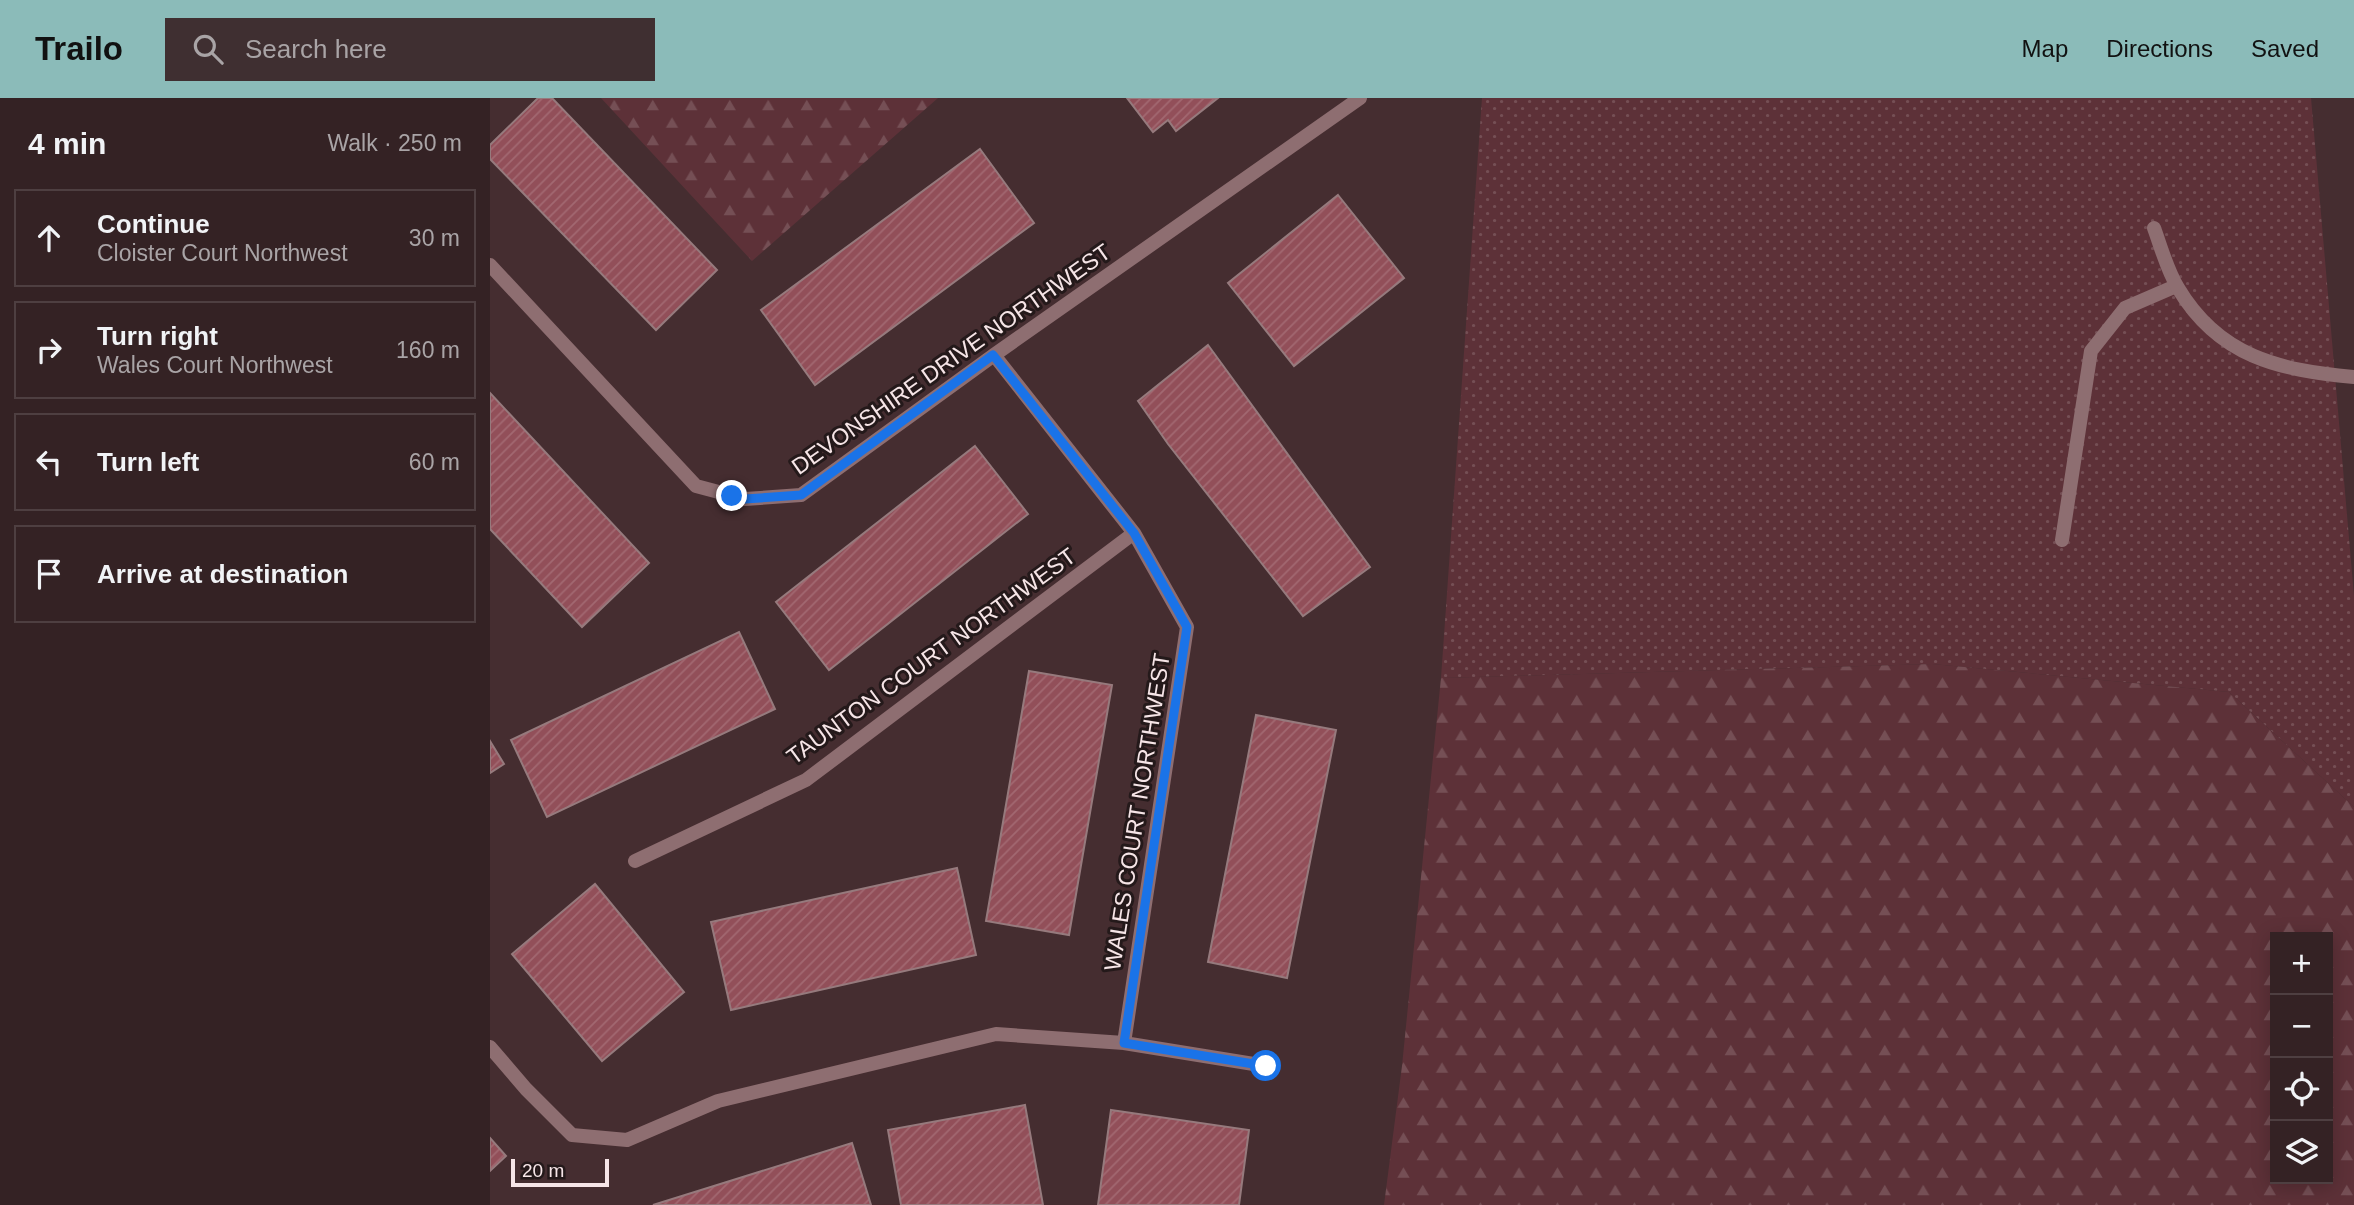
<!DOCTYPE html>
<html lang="en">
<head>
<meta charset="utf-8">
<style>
  body { margin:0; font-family:Helvetica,sans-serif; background:#3f2f31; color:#f1f3f6 }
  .controls { position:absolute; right:21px; bottom:21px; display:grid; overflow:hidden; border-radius:0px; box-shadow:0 4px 18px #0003 }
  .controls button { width:63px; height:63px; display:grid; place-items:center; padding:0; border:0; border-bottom:2px solid #4e3f41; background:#342224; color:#f1f3f6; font:35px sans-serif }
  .scale { position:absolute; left:21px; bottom:18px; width:98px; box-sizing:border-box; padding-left:7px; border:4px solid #f6e5e7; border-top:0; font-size:19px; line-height:24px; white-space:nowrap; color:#f6e5e7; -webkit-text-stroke:5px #24191a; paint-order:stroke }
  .stop { position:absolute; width:21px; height:21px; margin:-16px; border:5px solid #1a73e8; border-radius:50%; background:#fff }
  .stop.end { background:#1a73e8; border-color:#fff; box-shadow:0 2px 7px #0008 }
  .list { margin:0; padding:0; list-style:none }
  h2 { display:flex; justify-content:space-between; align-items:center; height:91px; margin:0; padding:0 28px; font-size:30px }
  h2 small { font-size:23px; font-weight:400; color:#a9a4a6 }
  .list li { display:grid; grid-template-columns:46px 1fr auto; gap:21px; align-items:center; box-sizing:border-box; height:98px; margin:0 14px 14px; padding:0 14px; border:2px solid #4e3f41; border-radius:0px }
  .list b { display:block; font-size:26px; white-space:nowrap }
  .list p { margin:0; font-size:23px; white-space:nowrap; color:#a9a4a6 }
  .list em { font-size:23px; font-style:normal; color:#a9a4a6 }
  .icon { flex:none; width:38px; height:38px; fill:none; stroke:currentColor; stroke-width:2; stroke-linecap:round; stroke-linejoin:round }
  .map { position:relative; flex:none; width:1864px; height:1107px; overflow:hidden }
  header { display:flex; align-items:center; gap:42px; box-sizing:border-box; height:98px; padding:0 35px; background:#8bbbb9; color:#111 }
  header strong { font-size:33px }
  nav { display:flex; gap:38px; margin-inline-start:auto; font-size:24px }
  .search { width:490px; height:63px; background:#3f2f31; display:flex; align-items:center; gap:18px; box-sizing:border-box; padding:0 24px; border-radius:0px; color:#a9a4a6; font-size:26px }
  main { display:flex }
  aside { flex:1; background:#342224 }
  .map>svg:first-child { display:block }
</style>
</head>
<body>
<header>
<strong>Trailo</strong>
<div class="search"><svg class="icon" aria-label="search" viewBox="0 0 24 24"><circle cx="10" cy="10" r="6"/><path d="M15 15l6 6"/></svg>Search here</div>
<nav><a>Map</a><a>Directions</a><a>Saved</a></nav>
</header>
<main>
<aside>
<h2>4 min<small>Walk · 250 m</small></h2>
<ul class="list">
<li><svg class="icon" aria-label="ahead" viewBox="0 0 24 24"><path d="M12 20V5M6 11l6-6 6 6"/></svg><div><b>Continue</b><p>Cloister Court Northwest</p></div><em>30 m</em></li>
<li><svg class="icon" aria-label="right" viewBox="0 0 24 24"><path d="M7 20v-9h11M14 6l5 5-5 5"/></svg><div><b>Turn right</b><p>Wales Court Northwest</p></div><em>160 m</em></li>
<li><svg class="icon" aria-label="left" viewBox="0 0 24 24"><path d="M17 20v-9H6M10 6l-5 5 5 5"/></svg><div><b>Turn left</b></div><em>60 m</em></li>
<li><svg class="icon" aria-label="arrive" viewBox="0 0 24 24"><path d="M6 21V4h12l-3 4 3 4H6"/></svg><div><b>Arrive at destination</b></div></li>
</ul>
</aside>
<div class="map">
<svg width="1864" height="1107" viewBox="0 0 1864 1107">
  <defs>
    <pattern id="grass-dots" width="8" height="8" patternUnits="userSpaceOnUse" patternTransform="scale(1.75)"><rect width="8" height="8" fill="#5d3138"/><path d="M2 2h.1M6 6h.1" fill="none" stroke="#754f55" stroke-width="1.8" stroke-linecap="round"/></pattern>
    <pattern id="forest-firs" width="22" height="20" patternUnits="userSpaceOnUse" patternTransform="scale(1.75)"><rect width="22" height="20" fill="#5d3138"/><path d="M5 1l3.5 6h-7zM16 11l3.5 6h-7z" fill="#754f55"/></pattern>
    <pattern id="building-hatch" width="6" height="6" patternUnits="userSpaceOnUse" patternTransform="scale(1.75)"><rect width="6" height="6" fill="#924f59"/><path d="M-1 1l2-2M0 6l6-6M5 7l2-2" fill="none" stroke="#a26871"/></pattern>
  </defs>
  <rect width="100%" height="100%" fill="#452d30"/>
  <path fill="url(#grass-dots)" d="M992,0h829l43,498v211l-125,-115 -297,-28 -491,14z"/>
  <path fill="url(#forest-firs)" fill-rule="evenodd" d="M111,0h337l-186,163z
    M1442,566l297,28 125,115v398h-970l18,-139 39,-388zM1838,839v242h-53v-242z"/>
  <path fill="url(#building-hatch)" stroke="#967a7d" stroke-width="2" d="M48,0h14l165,172 -61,60 -166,-171v-14z
    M637,0h91l-42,33 -8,-11 -15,12z
    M490,51l54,74 -219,162 -54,-75z
    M848,97l66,83 -110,88 -66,-83z
    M718,247l162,222 -67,49 -135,-172 -30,-43z
    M0,295l159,170 -67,64 -92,-98z
    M485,348l53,68 -199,156 -53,-68z
    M249,534l36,77 -228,108 -36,-77z
    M539,573l83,14 -43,250 -83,-14z
    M766,617l80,15 -49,248 -79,-16z
    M0,643l14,23 -14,9z
    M467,770l19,87 -245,55 -20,-88z
    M105,786l89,108 -82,69 -90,-107z
    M535,1007l18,100h-142l-13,-75z
    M621,1012l138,20 -10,75h-141z
    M0,1040l16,18 -16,15z
    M362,1045l19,62h-218z"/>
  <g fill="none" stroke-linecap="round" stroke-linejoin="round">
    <path stroke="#8e6e71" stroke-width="14" d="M1572,442l29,-189 34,-43 51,-22"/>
    <path stroke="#8e6e71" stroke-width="14" d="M1664,130c7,19 13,42 24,60 41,69 101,82 176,89
      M0,167l206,221 49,13 56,-4 193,-140 366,-257
      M504,257l140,178 53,94 -63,416
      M145,763l171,-81 328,-247
      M0,949l36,42 46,46 55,5 91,-39 278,-67 128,9 142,23"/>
  </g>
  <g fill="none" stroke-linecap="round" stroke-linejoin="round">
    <path stroke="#1a73e8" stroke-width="9" d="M242,398l13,3 56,-4 192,-140 141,178 53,94 -63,416 142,23"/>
  </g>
  <g text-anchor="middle" stroke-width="6" stroke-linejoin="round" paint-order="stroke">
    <g font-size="23" fill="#f6e5e7" stroke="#24191a">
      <text transform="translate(461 261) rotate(-35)" y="8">DEVONSHIRE DRIVE NORTHWEST</text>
      <text transform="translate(441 558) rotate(-36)" y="8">TAUNTON COURT NORTHWEST</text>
      <text transform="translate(647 714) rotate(-81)" y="8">WALES COURT NORTHWEST</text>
    </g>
  </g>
</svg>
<div class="controls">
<button>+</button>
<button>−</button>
<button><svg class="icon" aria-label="locate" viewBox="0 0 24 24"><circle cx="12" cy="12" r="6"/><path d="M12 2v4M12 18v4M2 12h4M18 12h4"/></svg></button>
<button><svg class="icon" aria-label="layers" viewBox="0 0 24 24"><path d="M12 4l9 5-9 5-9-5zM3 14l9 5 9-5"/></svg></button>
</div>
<div class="scale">20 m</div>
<div class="stop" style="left:776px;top:968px"></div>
<div class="stop end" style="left:242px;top:398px"></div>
</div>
</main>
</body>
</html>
